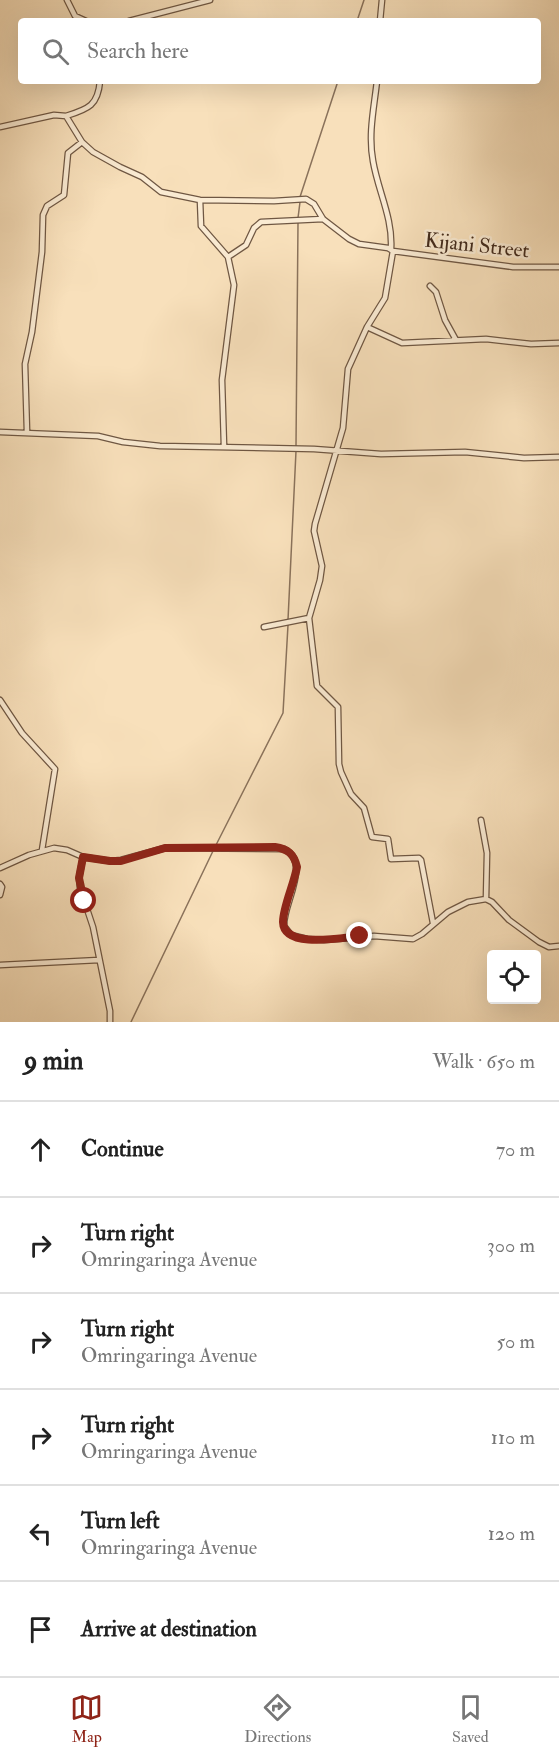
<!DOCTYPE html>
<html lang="en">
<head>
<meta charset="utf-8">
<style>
  body { margin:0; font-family:"IM FELL Double Pica",serif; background:#f2f2f2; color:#222 }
  .controls { position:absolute; right:18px; bottom:18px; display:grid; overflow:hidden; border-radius:6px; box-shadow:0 6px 24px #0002 }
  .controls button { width:54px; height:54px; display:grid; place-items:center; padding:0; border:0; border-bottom:2px solid #e0e0e0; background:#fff; color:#222; font:30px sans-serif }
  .stop { position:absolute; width:18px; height:18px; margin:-14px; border:4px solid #8f2418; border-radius:50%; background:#fff }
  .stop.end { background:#8f2418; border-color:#fff; box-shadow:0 2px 6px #0008 }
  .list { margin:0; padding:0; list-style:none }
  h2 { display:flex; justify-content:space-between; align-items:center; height:78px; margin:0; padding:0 24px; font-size:26px }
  h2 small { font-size:20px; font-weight:400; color:#767676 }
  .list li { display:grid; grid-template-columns:39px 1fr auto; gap:18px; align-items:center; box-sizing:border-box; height:96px; padding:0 24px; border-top:2px solid #e0e0e0 }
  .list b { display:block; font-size:22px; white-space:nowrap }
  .list p { margin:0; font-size:20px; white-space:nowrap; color:#767676 }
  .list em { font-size:20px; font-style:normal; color:#767676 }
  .icon { flex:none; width:33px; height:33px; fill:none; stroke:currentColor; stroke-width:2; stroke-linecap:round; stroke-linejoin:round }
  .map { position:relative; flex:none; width:559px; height:1022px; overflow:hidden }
  .search { position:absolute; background:#fff; box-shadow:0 6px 24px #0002; left:18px; right:18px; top:18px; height:66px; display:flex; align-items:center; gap:15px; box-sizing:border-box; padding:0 21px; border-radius:6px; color:#767676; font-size:22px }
  .sheet { height:654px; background:#fff }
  nav { display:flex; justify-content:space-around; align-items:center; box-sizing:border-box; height:84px; border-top:2px solid #e0e0e0; background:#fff; font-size:16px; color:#767676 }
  nav a { display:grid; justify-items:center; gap:3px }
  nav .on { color:#8f2418 }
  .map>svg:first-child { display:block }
</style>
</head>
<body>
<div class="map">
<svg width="559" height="1022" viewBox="0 0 559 1022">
  <rect width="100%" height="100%" fill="#f8e0bb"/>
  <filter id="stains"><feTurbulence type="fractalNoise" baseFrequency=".00333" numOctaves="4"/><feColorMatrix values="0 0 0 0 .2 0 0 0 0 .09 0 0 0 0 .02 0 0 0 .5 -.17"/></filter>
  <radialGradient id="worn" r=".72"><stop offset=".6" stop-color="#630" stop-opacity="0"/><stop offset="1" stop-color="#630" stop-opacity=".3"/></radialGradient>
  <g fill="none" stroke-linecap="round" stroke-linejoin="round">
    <path stroke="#8a725b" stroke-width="1.5" d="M357,21l7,-21
      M300,197l38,-116
      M298,218l2,-16
      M296,446l2,-223
      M288,620l8,-169
      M215,847l68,-134 5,-88
      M131,1022l82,-171"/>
    <g stroke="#6f5743" stroke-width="7">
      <path id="minor" d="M67,0l8,16 11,5
        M129,21l81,-21
        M380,21l2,-21
        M377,81c-3,27 -9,53 -4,80 5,30 20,57 18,88
        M66,116c23,-7 32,-11 34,-35
        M0,127l54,-12 12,1 16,26 11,10 27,15 22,10 19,15 39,8 74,1 32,-2 8,5 9,15 26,20 10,5 29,4 5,3 -8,47 -18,29 -19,42 -5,59 -28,96 -1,7 8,35 -2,14 -11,38 8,68 21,21 1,57 2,8 10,22 13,14 8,29 16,2 3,20 28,-1 2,2 12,63
        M200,200l1,26 27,31 6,28 -12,95 2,66
        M393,251l120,16h46
        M228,257l18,-12 8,-17 7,-6 62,-3
        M430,286l6,6 9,28 11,20
        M367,327l35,16 84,-4 45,5 28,-1
        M0,432l98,4 25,6 37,4 154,3 67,5 84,-2 59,6 35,-1
        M27,432l-2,-68 7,-32 10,-80 1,-37 4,-9 17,-11 4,-42 14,-11
        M264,627l45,-9
        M0,700l22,33 33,36 -13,81
        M481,820l6,33 -1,46
        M83,857l-4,21 1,10 13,39 17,84v11
        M0,868l29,-13 25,-7 13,2 16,7 27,4 11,-1 44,-12 119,1c28,13 -1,55 0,77l7,9 16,4 17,1 50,-4 39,3 9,-5 26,-22 20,-10 18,-3 6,3 17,18 30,22 10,5 10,-1
        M0,884l2,3 -2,8
        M0,965l99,-5"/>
    </g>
    <use href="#minor" stroke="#faebd3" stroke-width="4.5"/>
  </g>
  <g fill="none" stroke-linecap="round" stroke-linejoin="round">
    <path stroke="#8f2418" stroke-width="8" d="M84,901l-5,-23 4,-21 27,4h11l44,-13 110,-1c13,2 19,7 22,20 -3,17 -14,40 -14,55 1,28 62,15 77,14"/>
  </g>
  <g text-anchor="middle" stroke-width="5" stroke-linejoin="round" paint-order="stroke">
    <g font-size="21" fill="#41291b" stroke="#faebd3">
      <text transform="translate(477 245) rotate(6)" y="7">Kijani Street</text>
    </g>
  </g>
  <rect width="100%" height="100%" filter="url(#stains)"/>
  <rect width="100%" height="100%" fill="url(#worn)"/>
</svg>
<div class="controls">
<button><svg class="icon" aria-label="locate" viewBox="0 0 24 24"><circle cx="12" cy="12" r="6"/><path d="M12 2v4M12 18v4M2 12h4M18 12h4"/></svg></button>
</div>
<div class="stop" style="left:84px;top:901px"></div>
<div class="stop end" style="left:360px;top:936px"></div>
<div class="search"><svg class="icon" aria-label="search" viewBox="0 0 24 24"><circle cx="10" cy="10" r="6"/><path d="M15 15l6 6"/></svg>Search here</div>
</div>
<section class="sheet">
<h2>9 min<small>Walk · 650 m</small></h2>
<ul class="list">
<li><svg class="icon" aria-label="ahead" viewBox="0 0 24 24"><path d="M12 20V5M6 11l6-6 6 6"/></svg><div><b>Continue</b></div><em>70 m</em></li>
<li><svg class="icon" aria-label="right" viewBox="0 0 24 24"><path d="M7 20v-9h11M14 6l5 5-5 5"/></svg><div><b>Turn right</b><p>Omringaringa Avenue</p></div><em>300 m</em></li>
<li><svg class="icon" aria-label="right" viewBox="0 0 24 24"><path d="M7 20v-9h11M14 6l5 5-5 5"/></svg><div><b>Turn right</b><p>Omringaringa Avenue</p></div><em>50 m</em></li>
<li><svg class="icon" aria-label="right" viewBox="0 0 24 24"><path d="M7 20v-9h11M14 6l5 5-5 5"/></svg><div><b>Turn right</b><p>Omringaringa Avenue</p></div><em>110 m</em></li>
<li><svg class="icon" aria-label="left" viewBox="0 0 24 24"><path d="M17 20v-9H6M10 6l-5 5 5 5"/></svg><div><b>Turn left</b><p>Omringaringa Avenue</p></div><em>120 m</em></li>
<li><svg class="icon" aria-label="arrive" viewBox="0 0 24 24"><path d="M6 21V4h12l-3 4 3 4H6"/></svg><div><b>Arrive at destination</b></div></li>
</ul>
</section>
<nav>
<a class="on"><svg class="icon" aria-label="map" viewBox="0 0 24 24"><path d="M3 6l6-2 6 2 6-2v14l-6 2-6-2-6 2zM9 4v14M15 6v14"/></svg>Map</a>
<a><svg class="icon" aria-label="directions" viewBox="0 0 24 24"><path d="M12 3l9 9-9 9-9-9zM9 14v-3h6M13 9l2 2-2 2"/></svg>Directions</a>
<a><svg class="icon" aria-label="saved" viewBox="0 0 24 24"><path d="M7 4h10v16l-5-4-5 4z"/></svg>Saved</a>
</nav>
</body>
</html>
